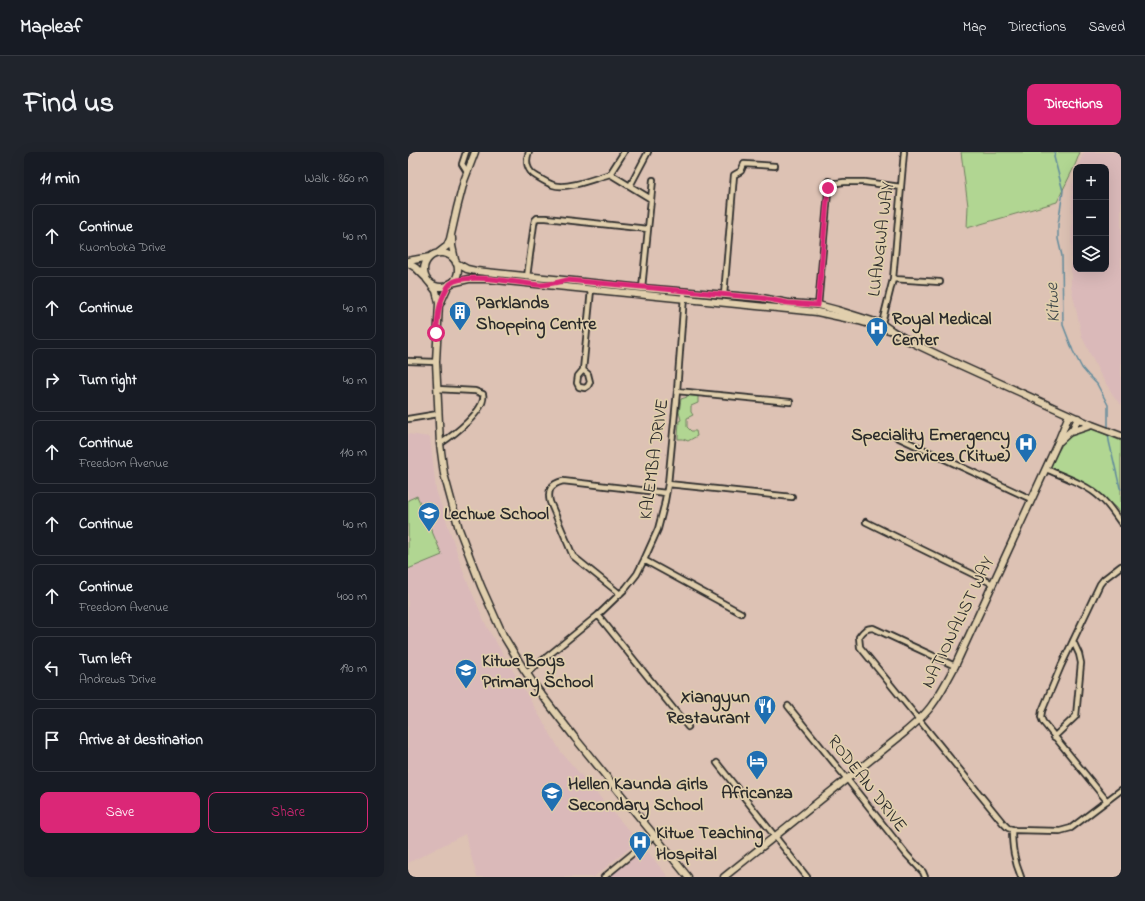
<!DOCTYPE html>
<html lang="en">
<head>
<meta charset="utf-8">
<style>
  body { margin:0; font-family:"Indie Flower",sans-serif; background:#20242c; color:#f1f3f6 }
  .controls { position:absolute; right:12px; top:12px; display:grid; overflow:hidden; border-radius:8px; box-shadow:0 4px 16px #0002 }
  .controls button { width:36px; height:36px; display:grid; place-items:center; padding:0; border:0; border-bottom:1px solid #363941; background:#171b24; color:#f1f3f6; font:20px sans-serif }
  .stop { position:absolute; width:12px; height:12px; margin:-9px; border:3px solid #db2777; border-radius:50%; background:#fff }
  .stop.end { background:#db2777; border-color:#fff; box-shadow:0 1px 4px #0008 }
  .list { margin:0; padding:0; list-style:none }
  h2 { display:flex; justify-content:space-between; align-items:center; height:52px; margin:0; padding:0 16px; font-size:17px }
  h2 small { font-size:13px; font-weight:400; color:#9ea1a6 }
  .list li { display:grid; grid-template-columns:26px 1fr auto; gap:12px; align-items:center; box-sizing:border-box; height:64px; margin:0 8px 8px; padding:0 8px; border:1px solid #363941; border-radius:8px }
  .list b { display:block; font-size:15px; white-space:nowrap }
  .list p { margin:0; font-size:13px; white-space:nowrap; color:#9ea1a6 }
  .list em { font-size:13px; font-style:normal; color:#9ea1a6 }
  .actions { display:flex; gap:8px; padding:12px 16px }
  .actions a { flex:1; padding:9px 0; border:1px solid #db2777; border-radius:8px; text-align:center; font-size:14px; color:#db2777 }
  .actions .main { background:#db2777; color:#fff }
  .icon { flex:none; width:22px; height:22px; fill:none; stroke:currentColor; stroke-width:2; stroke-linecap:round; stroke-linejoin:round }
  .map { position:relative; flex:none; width:713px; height:725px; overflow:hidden; border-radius:8px }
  header { display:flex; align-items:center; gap:24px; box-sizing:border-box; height:56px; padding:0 20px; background:#171b24; border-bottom:1px solid #363941 }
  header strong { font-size:19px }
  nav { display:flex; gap:22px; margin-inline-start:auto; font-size:14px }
  .intro { display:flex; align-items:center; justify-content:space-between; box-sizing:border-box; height:96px; padding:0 24px }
  h1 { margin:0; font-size:28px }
  .button { padding:10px 18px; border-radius:8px; background:#db2777; color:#fff; font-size:14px; font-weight:700 }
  main { display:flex; gap:24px; padding:0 24px }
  aside { flex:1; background:#171b24; border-radius:8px; box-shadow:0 4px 16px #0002 }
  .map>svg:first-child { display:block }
</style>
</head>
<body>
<header>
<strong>Mapleaf</strong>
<nav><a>Map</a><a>Directions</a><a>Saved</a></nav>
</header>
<div class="intro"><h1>Find us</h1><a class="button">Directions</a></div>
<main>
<aside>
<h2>11 min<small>Walk · 860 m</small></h2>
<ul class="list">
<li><svg class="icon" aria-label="ahead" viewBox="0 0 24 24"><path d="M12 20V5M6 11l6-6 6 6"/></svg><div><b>Continue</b><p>Kuomboka Drive</p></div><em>40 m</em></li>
<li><svg class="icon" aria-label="ahead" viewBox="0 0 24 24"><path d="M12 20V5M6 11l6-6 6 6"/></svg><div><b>Continue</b></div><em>40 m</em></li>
<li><svg class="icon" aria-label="right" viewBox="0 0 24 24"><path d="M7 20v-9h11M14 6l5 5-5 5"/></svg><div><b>Turn right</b></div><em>40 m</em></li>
<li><svg class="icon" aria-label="ahead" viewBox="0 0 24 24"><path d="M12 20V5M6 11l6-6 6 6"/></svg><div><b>Continue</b><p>Freedom Avenue</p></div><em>110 m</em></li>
<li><svg class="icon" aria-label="ahead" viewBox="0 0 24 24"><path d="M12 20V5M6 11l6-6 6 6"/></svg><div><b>Continue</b></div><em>40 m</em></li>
<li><svg class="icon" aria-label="ahead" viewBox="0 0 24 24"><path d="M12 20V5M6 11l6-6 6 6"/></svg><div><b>Continue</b><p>Freedom Avenue</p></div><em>400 m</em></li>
<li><svg class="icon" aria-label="left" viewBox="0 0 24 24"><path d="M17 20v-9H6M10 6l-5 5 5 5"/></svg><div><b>Turn left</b><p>Andrews Drive</p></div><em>190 m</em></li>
<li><svg class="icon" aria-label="arrive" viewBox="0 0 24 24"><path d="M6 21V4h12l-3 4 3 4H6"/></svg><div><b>Arrive at destination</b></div></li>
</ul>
<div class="actions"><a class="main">Save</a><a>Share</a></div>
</aside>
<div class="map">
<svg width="713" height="725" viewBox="0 0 713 725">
  <rect width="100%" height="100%" fill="#ddc2b4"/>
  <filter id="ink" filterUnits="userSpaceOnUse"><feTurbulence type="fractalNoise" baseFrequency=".025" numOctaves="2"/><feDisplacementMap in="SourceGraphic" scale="8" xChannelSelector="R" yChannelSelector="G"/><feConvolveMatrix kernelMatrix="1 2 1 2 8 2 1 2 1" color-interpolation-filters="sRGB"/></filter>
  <g filter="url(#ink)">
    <path fill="#dab9b9" d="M676,0h37v253l-6,-7 -15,-24 -18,-37 -11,-51 1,-101 4,-13v97h30v-102h-28z
      M0,282l22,3 6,53 29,86 22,51 74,125 77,89 -44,36h-117l-12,-43 -57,29z
      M235,694l25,31h-62z"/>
    <path fill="#b1d692" stroke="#6e805e" d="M553,0h119l-5,13 -18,37 -90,26 1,-22z
      M278,242l12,1v8l-7,3v6l2,3 -6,3v9l4,4h5l1,5 -9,5 -5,-2h-5v-2l1,-16 2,-1 -2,-8 2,-13 6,-2z
      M683,276l30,13v73l-6,-7 -29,-23 -37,-17 17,-29z
      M9,344l25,59 -34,14v-69z"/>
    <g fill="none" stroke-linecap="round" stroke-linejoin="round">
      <path stroke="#628b9c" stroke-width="1.5" d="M647,0l-1,5 9,34 -5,34v14l4,17 1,69 10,26 9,17 6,7 9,9 11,21v24
        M700,281l1,8 11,47 1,1"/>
      <g stroke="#2b2b2b" stroke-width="8">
        <path id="street" d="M58,0l-4,12 5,8
          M121,0c-4,9 -2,19 7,24 5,3 11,7 17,9 14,5 43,-7 57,-11l14,-22
          M202,22l41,25
          M222,34l18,-34
          M420,36l4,-4 5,-1 7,-1h20l37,5
          M119,125l7,-53 1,-4 2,-2h9l102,11
          M485,127l47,3
          M234,136l11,-108
          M316,143l10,-120 7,-4 3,-7 31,2
          M410,154l11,-125
          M473,175l12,-48 11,-127
          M0,209l28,1
          M175,218l8,-80
          M175,218l5,4 2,8 -2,4 -3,2 -6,-1 -2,-4 1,-7z
          M29,237l38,2 8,3c4,16 -31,42 -43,50
          M269,239l113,11
          M0,267l30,-5
          M489,285l134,62
          M638,317c18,8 40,15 55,29 8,7 14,17 20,25
          M260,332l124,13
          M458,370l127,62
          M236,408l97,53
          M212,442l-47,-38 -23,-54c-3,-12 1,-18 13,-21l103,12
          M190,463l90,112
          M547,514l-82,-38c-7,0 -10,3 -14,9l1,10 143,176 5,5 7,2 45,1 11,-3 50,-38
          M119,521l71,-58 28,-27 11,-14 7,-14 14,-31 6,-23 4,-22 9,-93 7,-95
          M380,554l59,73 60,76 16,17 2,5
          M646,585l22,-21 5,-53 -2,-9 -6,-13
          M309,611l90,114
          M699,649l-64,-79 -2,-5 1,-6 19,-45 39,-82 4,-5 17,-13
          M604,677c0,18 2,31 9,48
          M196,725l50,-41"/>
      </g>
      <g stroke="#2b2b2b" stroke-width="9">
        <path id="secondary" d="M44,86v8l3,14
          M30,101l9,-7 3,-7 7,-31 7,-27 11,-29
          M16 118a17 17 0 1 1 34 0a17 17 0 1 1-34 0Z
          M0,109l22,-4
          M0,111l8,5 9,9
          M48,111l11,6 9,2 166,17 120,10 26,5 30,2 19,5 45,14 10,7 17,10 40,19 143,65 29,11
          M21,130l7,9 3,12 -3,59 4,82 4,30 15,55 22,57 22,49 20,33 15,22 37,48 113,139
          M43,131l18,-4h17l331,33 42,9 30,9
          M32,152l9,-20
          M663,280l21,-7
          M652,289l13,-12 5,-11
          M316,725l174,-139c12,-10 25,-20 34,-33 9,-12 16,-26 23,-39l103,-224 11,-27"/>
      </g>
      <use href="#street" stroke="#e1cfad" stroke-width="4.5"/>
      <use href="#secondary" stroke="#e1cfad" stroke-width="6"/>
    </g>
  </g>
  <g fill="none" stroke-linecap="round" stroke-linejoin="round" filter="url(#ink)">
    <path stroke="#db2777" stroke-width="5" d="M28,181c2,-14 2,-28 9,-41 1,-2 3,-6 5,-8 14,-13 71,0 90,1 9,0 19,-3 27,-5l195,18 26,5 30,2 10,-117"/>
  </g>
  <defs>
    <g id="building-pin" transform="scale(1.15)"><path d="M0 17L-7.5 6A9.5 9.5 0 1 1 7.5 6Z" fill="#1f6fb2" stroke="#e1cfad"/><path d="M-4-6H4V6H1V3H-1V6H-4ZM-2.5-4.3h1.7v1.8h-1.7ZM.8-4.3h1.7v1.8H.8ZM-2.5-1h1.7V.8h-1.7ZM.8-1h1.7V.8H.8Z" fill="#fff"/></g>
    <g id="hospital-pin" transform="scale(1.15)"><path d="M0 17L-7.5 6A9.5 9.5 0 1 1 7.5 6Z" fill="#1f6fb2" stroke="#e1cfad"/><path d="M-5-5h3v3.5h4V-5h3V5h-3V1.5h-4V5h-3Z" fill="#fff"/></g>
    <g id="school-pin" transform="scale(1.15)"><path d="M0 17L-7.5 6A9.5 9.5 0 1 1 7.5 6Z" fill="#1f6fb2" stroke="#e1cfad"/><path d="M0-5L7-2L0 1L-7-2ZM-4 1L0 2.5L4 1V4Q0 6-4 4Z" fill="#fff"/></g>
    <g id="restaurant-pin" transform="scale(1.15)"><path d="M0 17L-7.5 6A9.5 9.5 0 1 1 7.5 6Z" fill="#1f6fb2" stroke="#e1cfad"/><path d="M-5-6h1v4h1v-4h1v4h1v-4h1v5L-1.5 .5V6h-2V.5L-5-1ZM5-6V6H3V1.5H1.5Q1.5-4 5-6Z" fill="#fff"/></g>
    <g id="hotel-pin" transform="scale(1.15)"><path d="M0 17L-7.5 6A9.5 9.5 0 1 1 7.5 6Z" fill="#1f6fb2" stroke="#e1cfad"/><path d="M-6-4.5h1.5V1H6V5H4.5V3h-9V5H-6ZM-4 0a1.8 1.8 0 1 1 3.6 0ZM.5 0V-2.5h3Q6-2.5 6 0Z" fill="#fff"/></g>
  </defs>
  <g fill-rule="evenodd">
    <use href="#building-pin" x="52" y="160"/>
    <use href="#hospital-pin" x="469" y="176"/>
    <use href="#hospital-pin" x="618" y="292"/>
    <use href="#school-pin" x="21" y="361"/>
    <use href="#school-pin" x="58" y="518"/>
    <use href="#restaurant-pin" x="357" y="554"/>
    <use href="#hotel-pin" x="349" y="609"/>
    <use href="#school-pin" x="144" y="641"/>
    <use href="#hospital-pin" x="232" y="690"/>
  </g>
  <g text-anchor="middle" stroke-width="3.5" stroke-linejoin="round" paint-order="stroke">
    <g font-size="18" fill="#2b2b2b" stroke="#e1cfad">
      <text transform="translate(472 87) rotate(-83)" y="6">LUANGWA WAY</text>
      <text transform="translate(245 307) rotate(-82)" y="6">KALEMBA DRIVE</text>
      <text transform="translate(549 470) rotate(-64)" y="6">NATIONALIST WAY</text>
      <text transform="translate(460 631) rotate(52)" y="6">RODEAN DRIVE</text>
    </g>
    <g font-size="18" font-weight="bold" fill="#2b2b2b" stroke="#e1cfad" text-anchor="start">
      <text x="68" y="156">Parklands<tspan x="68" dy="21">Shopping Centre</tspan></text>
      <text x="484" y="172">Royal Medical<tspan x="484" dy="21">Center</tspan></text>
      <text x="602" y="288" text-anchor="end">Speciality Emergency<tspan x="602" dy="21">Services (Kitwe)</tspan></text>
      <text x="36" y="367">Lechwe School</text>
      <text x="74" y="514">Kitwe Boys<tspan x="74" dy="21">Primary School</tspan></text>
      <text x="342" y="550" text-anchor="end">Xiangyun<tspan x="342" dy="21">Restaurant</tspan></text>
      <text x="160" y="637">Hellen Kaunda Girls<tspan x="160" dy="21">Secondary School</tspan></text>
      <text x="349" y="646" text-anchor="middle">Africanza</text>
      <text x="248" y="686">Kitwe Teaching<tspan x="248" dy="21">Hospital</tspan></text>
    </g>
    <g font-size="19" font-style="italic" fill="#394347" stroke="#e1cfad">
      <text transform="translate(643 151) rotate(-93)" y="7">Kitwe</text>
    </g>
  </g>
</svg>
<div class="controls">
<button>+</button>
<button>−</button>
<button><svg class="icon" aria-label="layers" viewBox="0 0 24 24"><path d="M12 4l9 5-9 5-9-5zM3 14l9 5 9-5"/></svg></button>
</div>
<div class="stop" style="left:28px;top:181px"></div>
<div class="stop end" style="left:420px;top:36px"></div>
</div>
</main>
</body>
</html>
